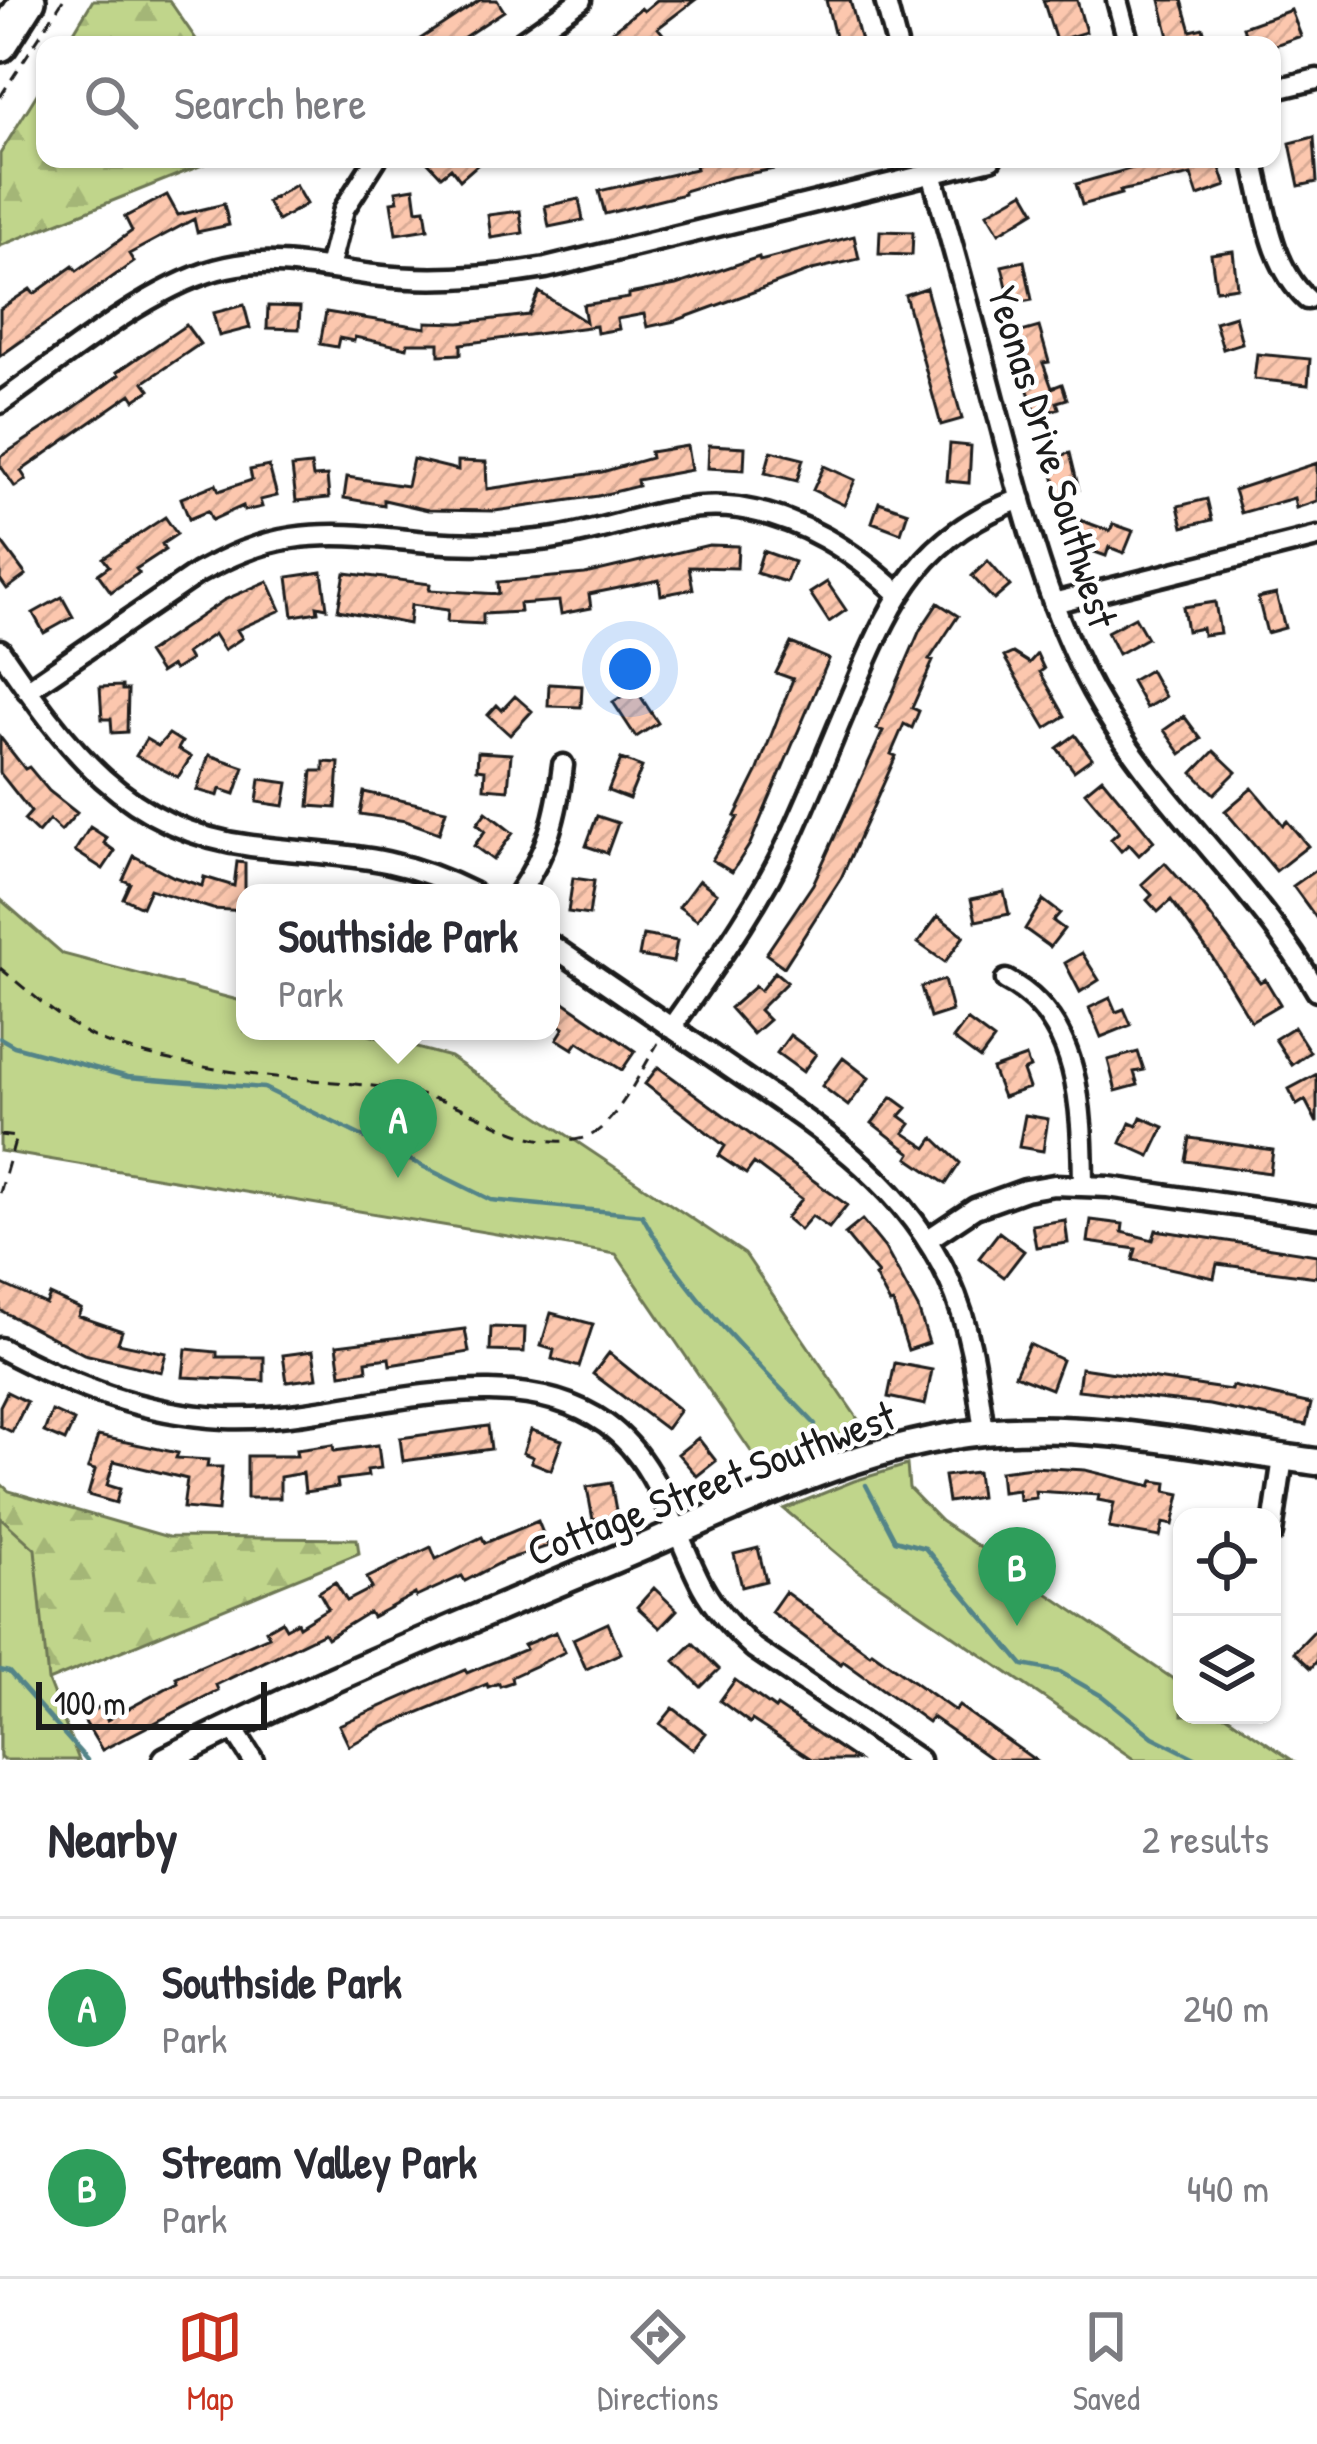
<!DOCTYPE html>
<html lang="en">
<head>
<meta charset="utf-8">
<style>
  body { margin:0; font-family:"Patrick Hand",sans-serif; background:#f2f2f3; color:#2b2b33 }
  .controls { position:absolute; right:36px; bottom:36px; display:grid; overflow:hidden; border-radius:24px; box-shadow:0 3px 9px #0004 }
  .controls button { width:108px; height:108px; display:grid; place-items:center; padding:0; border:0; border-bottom:3px solid #e1e1e2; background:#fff; color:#2b2b33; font:60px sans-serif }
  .scale { position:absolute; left:36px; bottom:30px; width:231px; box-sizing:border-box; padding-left:12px; border:6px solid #1c1c1c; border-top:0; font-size:33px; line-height:42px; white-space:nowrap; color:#1c1c1c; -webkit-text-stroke:9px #fff; paint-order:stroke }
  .you { position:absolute; left:630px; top:669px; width:42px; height:42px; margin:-30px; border:9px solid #fff; border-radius:50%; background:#1a73e8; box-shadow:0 0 0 18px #1a73e833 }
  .badge { display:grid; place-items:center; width:78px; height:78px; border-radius:50%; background:#c8321e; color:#fff; font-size:39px; font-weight:700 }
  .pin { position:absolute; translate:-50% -99px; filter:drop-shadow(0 3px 6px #0008) }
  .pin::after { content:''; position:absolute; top:63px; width:42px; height:36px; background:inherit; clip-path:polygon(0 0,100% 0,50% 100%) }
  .popup { position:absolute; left:236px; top:884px; width:324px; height:156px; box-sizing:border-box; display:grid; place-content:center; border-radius:24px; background:#fff; filter:drop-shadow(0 3px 9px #0005); font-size:39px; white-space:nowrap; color:#7c7c81 }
  .popup b { font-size:45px; color:#2b2b33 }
  .popup::after { content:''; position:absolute; left:50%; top:100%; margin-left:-24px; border:24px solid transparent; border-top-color:#fff }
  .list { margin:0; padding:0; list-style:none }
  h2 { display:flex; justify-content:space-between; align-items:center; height:156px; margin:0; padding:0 48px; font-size:51px }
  h2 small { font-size:39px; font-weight:400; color:#7c7c81 }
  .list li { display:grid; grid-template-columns:78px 1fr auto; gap:36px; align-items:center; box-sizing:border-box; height:180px; padding:0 48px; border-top:3px solid #e1e1e2 }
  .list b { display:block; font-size:45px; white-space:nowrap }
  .list p { margin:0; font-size:39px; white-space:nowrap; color:#7c7c81 }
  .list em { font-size:39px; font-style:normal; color:#7c7c81 }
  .icon { flex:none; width:66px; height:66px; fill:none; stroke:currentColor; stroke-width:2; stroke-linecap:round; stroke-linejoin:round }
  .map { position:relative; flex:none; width:1317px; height:1760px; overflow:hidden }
  .search { position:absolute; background:#fff; box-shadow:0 3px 9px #0004; left:36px; right:36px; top:36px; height:132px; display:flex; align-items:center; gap:30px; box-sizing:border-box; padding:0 42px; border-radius:24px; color:#7c7c81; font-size:45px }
  .sheet { height:516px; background:#fff }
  nav { display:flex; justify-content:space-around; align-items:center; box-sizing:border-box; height:168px; border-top:3px solid #e1e1e2; background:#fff; font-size:33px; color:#7c7c81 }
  nav a { display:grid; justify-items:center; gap:6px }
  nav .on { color:#c8321e }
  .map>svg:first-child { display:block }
</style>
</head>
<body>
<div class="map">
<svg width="1317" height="1760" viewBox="0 0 1317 1760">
  <defs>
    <pattern id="forest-firs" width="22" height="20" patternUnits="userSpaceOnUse" patternTransform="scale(3)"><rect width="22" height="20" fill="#c0d58b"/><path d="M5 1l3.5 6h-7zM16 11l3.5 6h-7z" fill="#a4b677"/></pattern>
    <pattern id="building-hatch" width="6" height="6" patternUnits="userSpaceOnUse" patternTransform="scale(3)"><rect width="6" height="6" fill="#fcc7ae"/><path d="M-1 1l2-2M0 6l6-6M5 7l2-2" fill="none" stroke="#d7aa95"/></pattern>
  </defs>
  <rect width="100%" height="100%" fill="#fff"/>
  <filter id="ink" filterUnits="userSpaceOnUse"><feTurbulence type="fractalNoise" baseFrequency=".00833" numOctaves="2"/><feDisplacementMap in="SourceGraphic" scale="24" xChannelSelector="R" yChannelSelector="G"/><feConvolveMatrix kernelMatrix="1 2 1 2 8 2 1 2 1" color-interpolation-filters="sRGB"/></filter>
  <g filter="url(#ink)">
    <path fill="url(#forest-firs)" stroke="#6e7854" stroke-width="3" d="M93,0h76l31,45h-134z
      M45,81v78h172l-217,87v-92z
      M0,1483l9,8 159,46 189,2 2,14 -311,128 -48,76z"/>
    <path fill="#c0d58b" stroke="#6e7854" stroke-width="3" d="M0,899l63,55 182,48v29h109l96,26 295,197 121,177 -103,38 -147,-215 -616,-103z
      M907,1465l2,23 32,33 241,164v30h44l66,45h-157l-282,-193 -69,-58 70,-28z
      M0,1517l35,32 13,132 31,79h-76l-3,-3z"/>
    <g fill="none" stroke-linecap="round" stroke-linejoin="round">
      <path stroke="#538488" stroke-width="4.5" d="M0,1038l14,8 114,31 136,11 227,112 151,15c43,80 111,144 173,209
        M866,1485l29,55 30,8 98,117 37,7 42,24 51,41 46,23
        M0,1670l9,2 78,88"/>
    </g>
    <path fill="url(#building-hatch)" stroke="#1c1c1c" stroke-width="3" d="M480,0h17l7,11 -52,34h-41z
      M657,0h38l-37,28 5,6 -13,11 -8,-8 -10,8h-37l46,-37 3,3z
      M826,0h24l12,45h-25z
      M1043,0h34l9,32 -30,9z
      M1160,0h22l9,31 12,-3 4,14 -36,3z
      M1291,10l10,26 -26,9h-26l-6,-18z
      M1314,137l3,45 -18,4 -9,-43z
      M425,159h59l-24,21 -9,-12 -10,8z
      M717,159h77l1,6 -64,12 -47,14v3l-79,20 -6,-23 97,-22 -1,-4z
      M1165,159h52l9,27 -28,10 -7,-21 -71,16 1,3 -39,11 -6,-21z
      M295,185l11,19 -28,17 -11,-19z
      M414,188l3,22 8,-1 3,20 -32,5 -5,-32 7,-1 -2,-10z
      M1024,192l11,19 -36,22 -12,-20z
      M167,195l11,20 46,-11 5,21 -32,7 -3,-13 -65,35 5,8 -134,94v-47l30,-20 4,5 39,-28 4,5 55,-40 -7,-14z
      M579,199l4,21 -34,7 -4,-21z
      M520,211l3,22 -32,5 -3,-23z
      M880,231l33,1 -1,23 -33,-1z
      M854,236l5,23 -47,11 -137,51 -28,6 -3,-13 -27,5 2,10 -22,4 -1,-7 -135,18v10l-22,1v-12h-31l-1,5 -52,-11 -1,4 -15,-3 -2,9 -17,-3 6,-32 100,16v-6l34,1 69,-8 10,-23 47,30 -3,-17 46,-7v-4l47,-9 83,-28 1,4z
      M1233,251l4,36 -21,3 -5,-36z
      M1024,261l8,39 -21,4 -9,-38z
      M926,288l36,131 -21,6 -36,-130z
      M244,305l6,23 -31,8 -6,-23z
      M268,306l32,1 -1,22 -32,-1z
      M1235,316l7,27 -19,6 -8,-27z
      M186,325l14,19 -56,38 6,8 -15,10 -4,-6 -110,77 5,8 -11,8 -15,-22v-8l64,-42 55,-40 -2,-3z
      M1039,327l10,35 -6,1 9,25 10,-4 5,15 -10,3 2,6 -22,8 -10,-28 7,-2 -16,-53z
      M1257,354l53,5 -2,26 -54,-6z
      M950,444l21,2 -2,37 -22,-2z
      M709,445l36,2 -1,23 -36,-2z
      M687,446l4,24 -54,10 1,6 -40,10 -103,15 -67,-1 -44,-10v5l-40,-7 3,-21 60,9 6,-27 45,11v-9l28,1 1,27 115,-17 49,-14 -1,-6z
      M771,451l32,8 -6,22 -32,-8z
      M1070,453l9,37 -21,5 -9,-37z
      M1317,463v38l-21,7 -2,-10 -53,15 -7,-23z
      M311,465l2,12 14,-1 2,22 -33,3 -4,-34z
      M269,466l8,30 -17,4 2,7 -18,4 -1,-5 -31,14 -4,-9 -19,8 -8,-21 35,-14 3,7 33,-11 -2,-10z
      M824,466l31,14 -11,25 -31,-15z
      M1207,499l5,21 -29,7 -5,-21z
      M879,502l29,10 -7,21 -29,-11z
      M165,517l12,17 -15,10 3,6 -29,19 3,4 -28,19 -13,-18 11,-8 -6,-8z
      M1080,520l30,11 3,-7 20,7 -9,22 -15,-6 -3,9 -34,-12z
      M0,540l26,35 -19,14 -7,-10z
      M709,545l29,1 -1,22 -48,-1 4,22 -32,6 -2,-15 -70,14 2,14 -30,6 -2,-13 -40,3 1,8 -37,2v10l-36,-2 1,-12 -37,-5 -2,19 -71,-14 7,-37 85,11 -1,6 70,4 -1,-12 87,-8z
      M763,551l31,11 -8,20 -30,-9z
      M988,561l22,25 -16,14 -22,-24z
      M322,572l5,36 -10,-2 1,6 -25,4 -5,-39z
      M268,581l13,29 -44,20 5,8 -18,12 -10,-16 -28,19 4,7 -16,10 -3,-4 -11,7 -13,-20 77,-53z
      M827,582l19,28 -17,12 -19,-29z
      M1276,594l9,34 -18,5 -9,-35z
      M62,597l11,20 -29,16 -11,-20z
      M1215,602l5,31 -17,2 -1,-7 -15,3 -4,-24z
      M938,603l20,13 -29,44 4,1 -21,47 7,3 -7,17 -8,-4 -13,30 5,2 -55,122 -57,89 -18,-13 47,-70 70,-153 -6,-2 43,-99z
      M1135,617l12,21 -29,16 -11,-22z
      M791,643l38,16 -79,185 -18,28 -20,-12 26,-43 -3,-1 22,-44 36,-93 -17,-6z
      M1013,653l16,10 8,-9 7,15 -4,3 25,44 -19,12 -42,-71z
      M1150,670l15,27 -19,11 -15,-27z
      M549,684l33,2 -1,21 -33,-1z
      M122,686v4h6l-1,42 -15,1 -1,-14h-9l-2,-32z
      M635,688l23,35 -22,14 -23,-35z
      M515,696l17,15 -22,24 -22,-20 9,-10 5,5z
      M1184,716l17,23 -20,15 -17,-24z
      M169,734l13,8 -4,7 13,8 -13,20 -42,-21 10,-17 12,7z
      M1075,735l17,23 -18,13 -17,-23z
      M0,737l25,32 4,-2 20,24 28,22 -16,18 -12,-11 -11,13 -14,-13 7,-8 -31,-39z
      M1214,751l22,21 -22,22 -21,-21z
      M478,752l33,2 -3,36 -24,-2 1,-18 -8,-1z
      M209,755l35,12 -9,27 -15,-5 -2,7 -21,-6z
      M621,759l21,8 -13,32 -21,-8z
      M324,762l15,1 -3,45 -27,-2 3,-35h12z
      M1102,778l52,63 -15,14 -10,-11 -8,7 -10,-12 8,-7 -34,-40z
      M260,779l28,4 -4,23 -27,-4z
      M1252,788l31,37 4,-4 21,25 -32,25 -51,-60z
      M364,792l82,18 -7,23 -33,-12 -46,-7z
      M486,812l27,21 -20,27 -19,-14 11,-15 -8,-7z
      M597,816l21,7 -11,30 -21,-7z
      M90,827l17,11 -3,5 11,8 -12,18 -28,-18z
      M134,856l40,21 28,9 2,-9 30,9 3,-24 8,1v48l-32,-2 -63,-20 -8,18 -19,-9 7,-15 -7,-3z
      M1165,863l36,40 59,79 5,-3 15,25 -29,17 -40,-66 -40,-55 -13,12 -11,-12 5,-5 -10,-11z
      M1317,869v50l-24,-33z
      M573,878l21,3 -5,34 -21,-3z
      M699,880l18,13 -20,27 -18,-13z
      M1004,892l5,22 -33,7 -5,-22z
      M1043,900l17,13 -7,8 11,8 -14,18 -25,-18z
      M938,916l26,20 -19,26 -27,-19z
      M643,935l34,6 -4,21 -34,-6z
      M1082,953l17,27 -19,12 -15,-29z
      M775,972l12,10 -28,28 10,10 -16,14 -23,-26 25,-22 5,5z
      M944,980l8,31 -22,7 -9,-31z
      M551,993l84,58 -13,19 -44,-28 -5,7 -16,-10 7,-11 -13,-9z
      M1110,998l6,14 8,-3 7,16 -30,12 -12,-29z
      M967,1020l27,20 -14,19 -27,-20z
      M1294,1027l16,25 -18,13 -17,-26z
      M790,1035l26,19 -13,18 -26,-19z
      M1138,1052l6,18 -10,2 4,13 -22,6 -8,-31z
      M1026,1057l4,11 -7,3 6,17 -26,9 -11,-28z
      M843,1058l26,20 -21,28 -26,-20z
      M658,1067l189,138 -18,23 -17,-12 -12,14 -14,-12 16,-19 -48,-36 -8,11 -27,-18 6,-10 -80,-62z
      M1317,1074v49l-12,-23 -8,5 -8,-16z
      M892,1097l15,11 -7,8 11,8 -7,9 23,15 7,-10 26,25 -14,21 -38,-26 3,-5 -39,-30z
      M1025,1115l23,4 -5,32 -24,-4z
      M1141,1117l23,10 -14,29 -29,-13 9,-20 7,3z
      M1190,1138l83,12 -3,23 -84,-12z
      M862,1220l23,28 33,60 11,35 -21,7 -15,-47 -3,1 -15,-28 3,-2 -33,-40z
      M1065,1220l3,23 -32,4 -4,-22z
      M1091,1220l32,4 -1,8 31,8 3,-10 161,25v22l-100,-13 -3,14 -81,-18 3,-11 -48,-7z
      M999,1232l25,19 -20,26 -25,-19z
      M0,1283l46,21 4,-9 31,14 -3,7 44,15 -4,12 48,10 -5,19 -77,-18 -84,-44z
      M551,1313l42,11 -14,43 -27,-8 2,-9 -13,-4z
      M491,1327l34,1 -1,24 -34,-1z
      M465,1329l4,23 -79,13 -1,-7 -23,3 1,9 -26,4 -4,-29z
      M1029,1344l33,16 -11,29 -36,-14z
      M186,1349l31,3v5h47v24l-81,-4z
      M313,1351l4,27 -30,4 -4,-27z
      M609,1353l71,57 -14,19 -73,-55z
      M895,1363l37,7 -7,35 -37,-8z
      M1081,1368l150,22 1,-4 79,18 -5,21 -96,-20 -132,-15z
      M7,1392l20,10 -15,30 -12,-6v-20z
      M52,1411l22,10 -9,20 -21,-9z
      M488,1426l3,23 -88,12 -3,-23z
      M531,1430l31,10 -11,30 -20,-8 2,-5 -10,-4z
      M98,1436l80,17 -2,5 32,2 -1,7h15l-4,44 -35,-3 4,-29 -73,-18 -7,24 13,4 -4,14 -28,-8 7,-25 -7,-2z
      M698,1438l18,23 -19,15 -19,-22z
      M333,1445l1,6 44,-6 3,23 -14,2 1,6 -31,4 1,7 -33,5 -2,-19 -23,4v21h-33v-42h50l-1,-6z
      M1032,1467l53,3 66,16 2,-5 14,2 -1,8 14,3 -7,31 -10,-2 -3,14 -51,-9 5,-25 -16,-3 1,-5 -64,-4 1,7 -17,2 -1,-10 -16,2 -2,-21z
      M977,1472l3,25 -32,5 -4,-26z
      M611,1483l6,33 -24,4 -6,-33z
      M538,1521l10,25 -42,14 -41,21 -3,-5 -46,21 -1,-3 -43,23 -3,-5 -42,26 -3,-5 -108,52 2,5 -116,60 -20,-33 17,-10 8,13 71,-38 -2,-5 93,-41 -3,-6 16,-9 4,7 11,-6 2,4 29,-18 -9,-16 16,-10 12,19 25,-13 -5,-10 64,-31 5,12 46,-22 3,6z
      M758,1548l8,33 -24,6 -8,-33z
      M654,1588l23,22 -17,18 -23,-21z
      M785,1592l85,62 2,-2 83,59 4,-5 76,54h-42l-61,-43 -4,5 -85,-61 -2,3 -70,-52z
      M608,1623l13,30 -35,16 -13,-30z
      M1317,1628v33l-6,7 -17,-16z
      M556,1632l9,20 -54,25 1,5 -12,4 -1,-3 -11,4 -1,-3 -106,44 -32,18 -10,-21 126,-55 2,3 59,-24 -2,-4z
      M693,1643l26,26 -18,18 -26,-26z
      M735,1680l40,29 2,-3 80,54h-44l-61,-40 -2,3 -30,-22z
      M673,1708l33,25 -13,17 -33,-26z"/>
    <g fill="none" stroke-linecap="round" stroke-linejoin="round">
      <g stroke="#1c1c1c" stroke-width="27">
        <path id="street" d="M885,0l12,45
          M1117,0l12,45
          M517,45l64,-45
          M1272,90l45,-11
          M928,159c24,85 48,170 70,256 25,94 48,190 95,276 61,110 161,191 224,300
          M1253,159c12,47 17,106 54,140
          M329,268l15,-59 32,-50
          M0,403c64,-44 152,-120 227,-136 50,-11 96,2 146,8 58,7 115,3 173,-7l445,-109
          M1053,603l264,-66
          M0,650c66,97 125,180 251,196 88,11 138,5 222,47
          M27,690l171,-117c30,-16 60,-30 94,-35 46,-7 91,0 137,4 40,3 80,2 120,-3 63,-8 125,-40 189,-31 65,10 113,42 160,85
          M519,893c29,-42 38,-79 44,-128
          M551,945c58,40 117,80 175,120 87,60 177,114 223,215 22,48 28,99 35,152
          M1006,980c75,39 76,129 77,204
          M671,1028c44,-63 89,-125 121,-194 23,-50 43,-101 65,-152 37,-88 68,-149 164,-183
          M927,1240l48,-32 50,-18 29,-5 54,2 209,30
          M0,1348c71,38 143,66 224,70 119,6 278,-68 382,6 54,39 66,105 96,162 13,24 32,44 52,62l165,112
          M1272,1533l11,-75
          M232,1727l21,33"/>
      </g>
      <g stroke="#1c1c1c" stroke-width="33">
        <path id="secondary" d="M166,1760c148,-77 304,-139 457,-204 116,-49 233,-111 360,-124 111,-11 224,16 334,30"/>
      </g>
      <g stroke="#1c1c1c" stroke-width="42">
        <path id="highway" d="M0,44l28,-44"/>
      </g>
      <path stroke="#1c1c1c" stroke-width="3" stroke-dasharray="12 9" stroke-linecap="butt" d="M0,97l63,-97
        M0,968c31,25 75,66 113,77 43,13 91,23 135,29 63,8 130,7 191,26 51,15 92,54 148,37 27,-9 56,-70 71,-94
        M0,1135l16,2 -16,56"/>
      <use href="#street" stroke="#fff" stroke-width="18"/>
      <use href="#secondary" stroke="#fff" stroke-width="24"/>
      <use href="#highway" stroke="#fff" stroke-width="33"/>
    </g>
  </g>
  <g text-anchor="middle" stroke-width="9" stroke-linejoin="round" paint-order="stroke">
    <g font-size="42" fill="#1c1c1c" stroke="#fff">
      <text transform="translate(1053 457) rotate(73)" y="15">Yeonas Drive Southwest</text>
      <text transform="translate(711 1483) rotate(-21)" y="15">Cottage Street Southwest</text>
    </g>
  </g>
</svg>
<div class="controls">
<button><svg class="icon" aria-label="locate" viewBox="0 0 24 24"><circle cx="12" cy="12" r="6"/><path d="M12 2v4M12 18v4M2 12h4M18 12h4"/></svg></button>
<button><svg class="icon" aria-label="layers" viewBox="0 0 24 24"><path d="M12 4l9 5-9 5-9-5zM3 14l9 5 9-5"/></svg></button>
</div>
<div class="scale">100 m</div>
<div class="you"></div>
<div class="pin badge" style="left:398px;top:1178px;background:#2e9e5b">A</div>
<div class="popup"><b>Southside Park</b>Park</div>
<div class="pin badge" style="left:1017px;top:1626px;background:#2e9e5b">B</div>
<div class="search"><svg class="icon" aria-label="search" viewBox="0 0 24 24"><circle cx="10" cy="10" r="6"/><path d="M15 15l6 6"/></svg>Search here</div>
</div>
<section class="sheet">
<h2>Nearby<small>2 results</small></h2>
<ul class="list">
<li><span class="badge" style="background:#2e9e5b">A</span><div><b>Southside Park</b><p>Park</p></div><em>240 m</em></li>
<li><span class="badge" style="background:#2e9e5b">B</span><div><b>Stream Valley Park</b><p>Park</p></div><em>440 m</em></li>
</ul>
</section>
<nav>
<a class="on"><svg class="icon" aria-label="map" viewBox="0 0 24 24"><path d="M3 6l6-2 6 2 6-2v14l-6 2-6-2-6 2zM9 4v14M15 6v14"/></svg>Map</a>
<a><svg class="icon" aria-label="directions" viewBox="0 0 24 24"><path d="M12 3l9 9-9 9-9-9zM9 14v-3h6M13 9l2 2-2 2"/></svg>Directions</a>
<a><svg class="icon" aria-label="saved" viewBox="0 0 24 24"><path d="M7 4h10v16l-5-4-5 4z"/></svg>Saved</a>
</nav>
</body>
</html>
